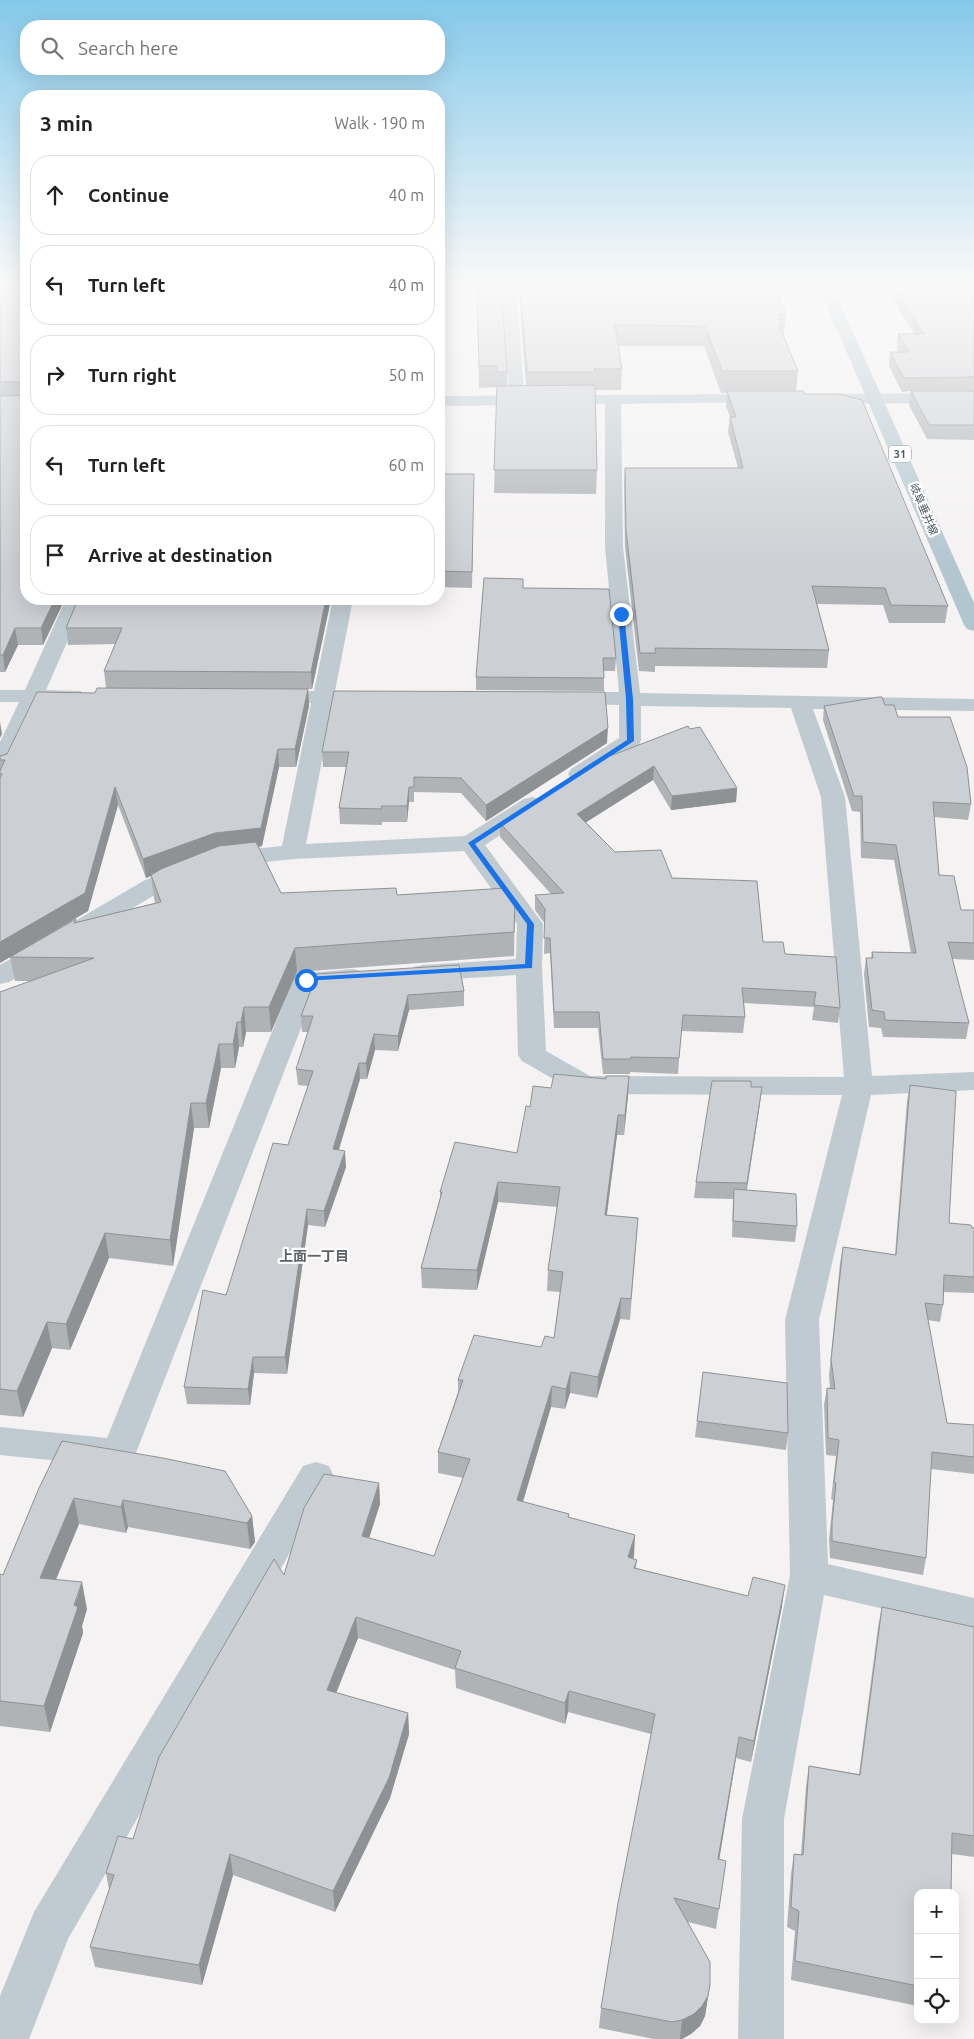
<!DOCTYPE html>
<html lang="en">
<head>
<meta charset="utf-8">
<style>
  body { margin:0; font-family:Ubuntu,"Noto Sans JP",sans-serif; background:#f6f6f6; color:#222 }
  .controls { position:absolute; right:15px; bottom:15px; display:grid; overflow:hidden; border-radius:10px; box-shadow:0 5px 20px #0002 }
  .controls button { width:45px; height:45px; display:grid; place-items:center; padding:0; border:0; border-bottom:1px solid #e0e0e0; background:#fff; color:#222; font:25px sans-serif }
  .stop { position:absolute; width:15px; height:15px; margin:-11px; border:4px solid #1a73e8; border-radius:50%; background:#fff }
  .stop.end { background:#1a73e8; border-color:#fff; box-shadow:0 1px 5px #0008 }
  .list { margin:0; padding:0; list-style:none }
  h2 { display:flex; justify-content:space-between; align-items:center; height:65px; margin:0; padding:0 20px; font-size:21px }
  h2 small { font-size:16px; font-weight:400; color:#767676 }
  .list li { display:grid; grid-template-columns:32px 1fr auto; gap:15px; align-items:center; box-sizing:border-box; height:80px; margin:0 10px 10px; padding:0 10px; border:1px solid #e0e0e0; border-radius:20px }
  .list b { display:block; font-size:19px; white-space:nowrap }
  .list em { font-size:16px; font-style:normal; color:#767676 }
  .icon { flex:none; width:28px; height:28px; fill:none; stroke:currentColor; stroke-width:2; stroke-linecap:round; stroke-linejoin:round }
  .map { position:relative; flex:none; width:974px; height:2039px; overflow:hidden }
  .search { position:absolute; background:#fff; box-shadow:0 5px 20px #0002; left:20px; top:20px; width:425px; height:55px; display:flex; align-items:center; gap:12px; box-sizing:border-box; padding:0 18px; border-radius:20px; color:#767676; font-size:19px }
  .panel { position:absolute; background:#fff; box-shadow:0 5px 20px #0002; left:20px; top:90px; width:425px; height:515px; border-radius:20px }
  .map>svg:first-child { display:block }
</style>
</head>
<body>
<div class="map">
<svg width="974" height="2039" viewBox="0 0 974 2039">
  <rect width="100%" height="100%" fill="#f4f2f2"/>
  <g fill="none" stroke-linecap="round" stroke-linejoin="round">
    <path fill="#c0cbd1" fill-rule="evenodd" d="M502,283h14l9,118 -2,3h-12l-2,-3z
      M613,396l6,2 2,3 2,146 17,146 334,6v12l-161,-2 32,88 27,279 102,-4v18l-103,5 -52,225 9,244 146,34v32l-150,-35 -40,224v220h-46l4,-220 48,-244 -5,-255 57,-225 -258,-1 -10,-3 -52,-30 -4,-6 -2,-80 -93,6 -9,-2 -4,-6 4,-6 9,-2 93,-6 1,-35 -53,-73 -170,8 -67,7 -9,-2 -3,-5 3,-5 9,-2 55,-6 29,-143h-40l-8,-1 -3,-5 3,-5 8,-1h43l19,-92h20l-18,92h35l8,1 3,5 -3,5 -8,1h-37l-27,141 159,-8 59,-37 8,-2 8,2 4,5 -4,5 -55,36 58,79 -1,42 4,85 44,25 254,1 -23,-280 -30,-89 -150,-2v35l-3,5 -51,33 -8,2 -8,-2 -3,-5 3,-5 48,-31v-33l-51,-1 -8,-1 -3,-5 3,-5 8,-1h51l-14,-145v-146l2,-3z
      M66,599h20l-40,91 35,1 3,5 -3,5 -8,1h-32l-30,64 -3,5 -8,2v-31l19,-40h-19v-12h25z
      M186,865l9,2 3,5 -3,5 -32,13 -154,92 -9,2v-19l145,-85z
      M353,969l9,2 4,6 -4,6 -45,4 -185,476 -13,4 -119,-12v-28l107,11 186,-458 4,-6z
      M316,1462l13,4 5,10 -266,463 -39,100h-29v-43l34,-84 269,-446z"/>
    <path fill="#becbd3" fill-rule="evenodd" d="M974,393v10l-156,1 -6,-2 -2,-3 2,-3 6,-2z
      M762,394l6,2 2,3 -2,3 -329,4v-10z"/>
    <path fill="#b2c6d0" fill-rule="evenodd" d="M817,283h14l143,320v28l-7,-2 -3,-4z"/>
  </g>
  <path fill="#afb3b6" d="M26,283v316h39l-22,46h-25l-13,27h-5v-373l3,-1z
    M475,283h26l6,89v14l19,-1 -8,-102h255l13,31 -2,20h-1l15,37 -2,20 9,3 143,212 -3,17h-56l-6,-18 -66,-1 12,46 -2,18 -172,-2v6l-16,-1 -14,-124 -1,-63 1,-16h113l-10,-36 2,-15 -4,-11 1,-13h-6l-17,-47h-86l4,23 -1,21h-26l2,80 -1,24 -102,-1 3,-106 -18,1 -2,-93z
    M883,283h91v157l-47,-1 -18,-34 2,-14 -9,1 -13,-26 1,-14h9l-2,-4 1,-14h16z
    M439,474h35l-2,114 -33,-1z
    M523,588l93,70 -1,13h-11v20l-128,-1v-13z
    M78,599h253l-19,90h-4l1,17 -13,61h-17l-17,79 -3,1 22,46 116,2 118,6 -1,55 -217,16 -26,60h-25l-3,15h-4l-4,21h-14l-12,60h-15l-21,138 -64,-8 -39,92 -18,-2 -29,69 -23,-2v-423l31,-11h-16l-5,-24 66,-38v3l79,-19 -1,-5 -3,-22 -5,2 -28,-73 -30,106 -88,52v-207l7,-2 88,-61 11,-5 -2,-17 11,-27 -47,1 -2,-17z
    M885,705l13,12 73,87 -3,16 -34,-3 5,58 22,35h13v50l-22,-1 17,64 -3,16 -83,-2 -2,-9 -12,-1 -5,-53 2,-16h5l1,-6 39,1 -17,-93 -33,-2 -1,-46 -8,-1 -29,-91 1,-14z
    M690,729l47,59 -1,14 -65,8 -18,-30 -67,42 29,30 57,26 91,64 22,12 55,54 -2,15 -26,-3 2,-13 -70,-4 1,14 -2,16 -62,-2 -3,43 -48,-2v2h-27l-5,-46h-44l-4,-75 -6,1 1,-30 -10,-14v-15l16,-1 -51,-57v-14l110,-67z
    M607,743l-121,78 -25,-28 -47,-1v10h-5l-2,20h-25v3l-42,-1 -1,-16 7,-41h-23l-1,-15z
    M317,974l147,17v15l-55,4 -11,41 -23,-1 -8,29h-7l-21,71 7,17 -21,60 -17,-2 -21,149 -33,-1 -4,32 -63,-1 -3,-17 42,-92 62,-150 20,-59 -10,-1 -2,-16 12,-37h-6l-1,-16z
    M629,1076l-1,20 -4,39h-7l-10,80 31,3 -8,102 -10,-1 -23,79 -27,-5 -5,16 -14,-2 -28,95 46,12v3l65,39 -1,3 4,1 -1,8 146,38 -31,156 -15,-4 -17,101 4,23 -7,47 -28,-7 22,62 -5,32 -5,10 -9,8 -9,5h-28l-55,-11 2,-20 50,-274 -83,-22 -3,12 -109,-36 -1,-18 -97,-32 -22,55 72,20 1,21 -19,64 -55,114 -102,-37 -31,110 -107,-18 -5,-20 19,-57 -3,-17 27,-34 151,-264 95,-92 1,21 -11,34 65,18 29,-78 -25,-5v-21l20,-60v-12l83,-33 13,-9 6,-46 -13,-1 1,-21 9,-63 -59,-5 -21,88 -55,-2 -1,-20 19,-70v-6l77,-39 13,-46 21,-19 55,-9z
    M910,1085l39,138 25,5v65l-30,-1 -1,13 -3,17 -12,-2 19,103 27,2v49l-43,-5 -5,89 -3,17 -93,-17 -1,-19 4,-39 -2,-1 5,-43 -10,-1 -2,-51 3,-16h3l-1,-12 11,-113 3,-16 52,8 12,-154z
    M751,1087l9,16 -13,87 50,36 -2,16 -63,-5 1,-38 -39,-1 2,-16z
    M697,1421l91,12 -2,17 -91,-13z
    M39,1488l213,28 3,26 -5,7 -122,-22 -2,6 -47,-9 -23,56 31,29 -5,17 1,7 -33,99 -50,-6v-152l3,1z
    M882,1607l92,20v230l-22,-3 -34,39v113l-127,-26 4,-49 -8,-4 4,-53 3,-20 7,1 5,-69 3,-20 50,8 19,-147z"/>
  <path fill="#8f9294" d="M0,283h5l-5,9z
    M26,539v20l-5,-10z
    M55,599h10l-22,46 -2,-17z
    M326,599h5l-19,90 -1,-17z
    M15,628l3,17 -13,27 -2,-17z
    M308,689l1,17 -13,61 -1,-18z
    M0,722l2,12 -2,4z
    M608,728l-1,15 -121,78v-16z
    M278,749l1,18 -17,79 -46,5 -70,27 -3,-19z
    M654,766l-1,14 -76,48v-14z
    M115,787l3,18 -30,106 -88,52v-21z
    M409,787v15l-2,20v-16z
    M737,788l-1,14 -65,8 1,-14z
    M295,948l2,24 -26,60 -2,-25z
    M408,995l1,15 -11,41v-15z
    M244,1007l2,25 -3,15 -2,-25z
    M237,1022l2,25 -4,21 -2,-24z
    M374,1034l1,16 -8,29 -1,-16z
    M219,1044l2,24 -12,60 -3,-25z
    M359,1063l1,16 -26,86 -1,-16z
    M629,1076l-1,20 -4,39 1,-20z
    M762,1087l-2,16 -15,96 2,-16z
    M191,1103l3,25 -21,138 -3,-26z
    M618,1115l-1,20 -13,100 1,-20z
    M345,1151l1,16 -21,60 -1,-16z
    M498,1182v20l-21,88v-20z
    M307,1209l1,16 -21,149 -2,-17z
    M105,1233l4,25 -39,92 -4,-26z
    M621,1298l-1,21 -23,79 1,-21z
    M47,1322l5,26 -29,69 -6,-26z
    M253,1357l1,16 -4,32 -2,-16z
    M571,1372l-1,21 -5,16 1,-20z
    M552,1386l-1,21 -34,114v-21z
    M379,1483l1,21 -17,53 -1,-21z
    M74,1498l5,26 -34,81 -5,-27z
    M123,1500l5,27 -2,6 -5,-26z
    M252,1516l3,26 -5,7 -3,-26z
    M635,1535l-1,21 -7,22 1,-21z
    M82,1582l5,27 -5,17 1,7 -33,99 -6,-26z
    M785,1585l-3,21 -31,156 3,-21z
    M356,1617l2,21 -29,73 -2,-21z
    M569,1691l-1,21 -3,12v-21z
    M408,1713l1,21 -19,64 -55,114 -2,-21z
    M739,1737l-3,21 -20,121 2,-20z
    M230,1854l3,21 -31,110 -3,-20z
    M710,1984l-5,32 -5,10 -9,8 -9,5h-2l2,-19z"/>
  <path fill="#ccd0d4" stroke="#8f9294" d="M13,283h13v256l-5,10h5v50h29l-14,29h-26l-12,27h-3v-259l25,-1 1,-11 -2,-2h-24v-83l3,-1z
    M477,283h24l6,89h-10v-6h-18z
    M520,283h253l13,31h-8l4,12h-3l19,45h-76l-17,-45 -90,-1 7,44h-28l1,3h-68z
    M892,283h82v94l-70,1 -14,-26h19l-11,-18h26z
    M595,385l2,85h-103l3,-84z
    M727,391h76l2,3h34l23,6 86,206 -57,-1 -6,-17 -73,-2 17,64 -174,-2 1,5h-16l-14,-123 -1,-62h118l-13,-51h6z
    M911,391h63v34h-45z
    M439,474h35l-2,98 -33,-1z
    M484,578l39,1v9l86,1 7,69h-13l1,20 -128,-1z
    M78,599h248l-15,73 -207,-1 18,-43h-56z
    M97,688l211,1 -13,60h-17l-17,79 -46,5 -72,26 -28,-72 -30,106 -85,49v-164l2,-4h-2v-3l5,-11h-5v-4l7,-2 30,-62 58,1z
    M334,691l271,1 3,36 -122,77 -25,-27 -47,-1v10h-5l-2,19h-26l1,3 -43,-1 10,-56h-27z
    M879,697h3l3,8h9l4,12h52l17,50 4,37 -38,-2 6,73 15,1 7,34h13v33l-26,-1 21,81 -84,-3 -1,-8 -12,-2 -6,-52h7l-1,-6 44,1 -20,-108 -33,-3 -1,-46h-8l-30,-90z
    M688,726l2,3 10,-2 37,61 -65,8 -18,-30 -77,48 38,38 46,-2 11,28 85,3 6,61h20l2,12 51,3 4,51 -26,-3 2,-13 -74,-4 3,29 -62,-2 -4,43 -48,-1v2h-28l-4,-47h-45l-4,-74h-6l1,-29 -10,-14 29,-2 -64,-70 110,-70v3z
    M256,842l25,51 115,-5 1,7 109,-7 9,13 -1,31 -219,16 -26,59h-25l-3,15h-4l-4,22h-14l-13,59h-15l-21,137 -65,-7 -39,91 -19,-2 -30,69 -17,-2v-397l94,-34 -84,-1 66,-38 -2,4 87,-21 -10,-27 10,-6 58,-23z
    M459,965l5,26 -56,4 -10,41 -24,-2 -8,29h-7l-26,86 12,2 -21,60 -17,-2 -22,148h-32l-5,32 -64,-2 19,-97 23,5 47,-152 15,2 25,-74 -17,-2 17,-53h-12l16,-42z
    M554,1074l52,5v-3h23l-4,39h-7l-13,100 33,3 -7,81 -10,-1 -23,79 -27,-5 -5,17 -14,-3 -35,114 52,14 -1,3 67,18 -7,22 9,3 -3,8 114,28 5,-19 32,8 -31,156 -15,-4 -21,122 8,2 -7,48 -45,-11 36,64v22l-2,12 -6,10 -8,8 -12,6 -10,2 -71,-14 17,-105 37,-189 -86,-23 -4,12 -110,-35 6,-17 -105,-34 -29,73 81,23 -19,65 -56,113 -103,-37 -31,111 -109,-18 24,-72 -8,-2 12,-37 15,3 26,-82 115,-198 10,16 20,-67 20,-34 55,9 -17,53 72,20 36,-97 -32,-7 25,-72h-5l16,-45 67,12 4,-11 9,2 9,-66 -15,-2 12,-83 -62,-5 -21,88 -56,-2 21,-76h-2l15,-50 62,11 9,-47 4,1 3,-21 18,2z
    M712,1081h39v6h11l-15,96 -51,-1z
    M910,1085l46,6 -7,132 22,2 1,3h2v49l-30,-2 -1,30 -18,-2 22,120 27,2v32l-42,-5 -6,106 -94,-17v-19l4,-39h-2l5,-43 -11,-2 -1,-50 8,1 -4,-29 12,-113 53,8z
    M734,1189l62,5 1,32 -64,-5z
    M703,1372l84,11 1,50 -91,-12z
    M62,1441l101,17 62,13 27,45 -5,7 -124,-23 -2,7 -47,-9 -34,80 42,4 -8,23 4,2 -34,99 -44,-5v-127l3,1 36,-87z
    M882,1607l92,20v209l-22,-3 -1,60h-33v93l-123,-25 4,-50 -8,-4 3,-53 9,1 6,-89 51,9z"/>
  <linearGradient id="sky" x2="0" y2="1"><stop stop-color="#84c9ea"/><stop offset="0.5" stop-color="#faf9f9"/><stop offset="1" stop-color="#faf9f9" stop-opacity="0"/></linearGradient>
  <rect width="974" height="569" fill="url(#sky)"/>
  <path fill="#1a73e8" d="M621,613l3,1 9,85 1,42 -159,103 59,80 -2,44 -229,13v-3l3,-1 219,-13 2,-40 -59,-81 159,-103 -1,-41 -8,-85z"/>
  <g text-anchor="middle" stroke-width="4.5" stroke-linejoin="round" paint-order="stroke">
    <rect fill="#fff" stroke="#808b90" stroke-width="1" x="889" y="445.5" width="22" height="17" rx="4"/>
    <g font-size="11" font-weight="bold" fill="#495960">
      <text x="900" y="458">31</text>
    </g>
    <g font-size="11" fill="#495960" stroke="#fff">
      <text transform="translate(924 509) rotate(67)" y="4">岐阜垂井線</text>
    </g>
    <g font-size="14" font-weight="bold" fill="#5e6367" stroke="#fff">
      <text x="314" y="1261">上面一丁目</text>
    </g>
  </g>
</svg>
<div class="controls">
<button>+</button>
<button>−</button>
<button><svg class="icon" aria-label="locate" viewBox="0 0 24 24"><circle cx="12" cy="12" r="6"/><path d="M12 2v4M12 18v4M2 12h4M18 12h4"/></svg></button>
</div>
<div class="stop" style="left:306px;top:980px"></div>
<div class="stop end" style="left:621px;top:614px"></div>
<div class="search"><svg class="icon" aria-label="search" viewBox="0 0 24 24"><circle cx="10" cy="10" r="6"/><path d="M15 15l6 6"/></svg>Search here</div>
<section class="panel">
<h2>3 min<small>Walk · 190 m</small></h2>
<ul class="list">
<li><svg class="icon" aria-label="ahead" viewBox="0 0 24 24"><path d="M12 20V5M6 11l6-6 6 6"/></svg><div><b>Continue</b></div><em>40 m</em></li>
<li><svg class="icon" aria-label="left" viewBox="0 0 24 24"><path d="M17 20v-9H6M10 6l-5 5 5 5"/></svg><div><b>Turn left</b></div><em>40 m</em></li>
<li><svg class="icon" aria-label="right" viewBox="0 0 24 24"><path d="M7 20v-9h11M14 6l5 5-5 5"/></svg><div><b>Turn right</b></div><em>50 m</em></li>
<li><svg class="icon" aria-label="left" viewBox="0 0 24 24"><path d="M17 20v-9H6M10 6l-5 5 5 5"/></svg><div><b>Turn left</b></div><em>60 m</em></li>
<li><svg class="icon" aria-label="arrive" viewBox="0 0 24 24"><path d="M6 21V4h12l-3 4 3 4H6"/></svg><div><b>Arrive at destination</b></div></li>
</ul>
</section>
</div>
</body>
</html>
